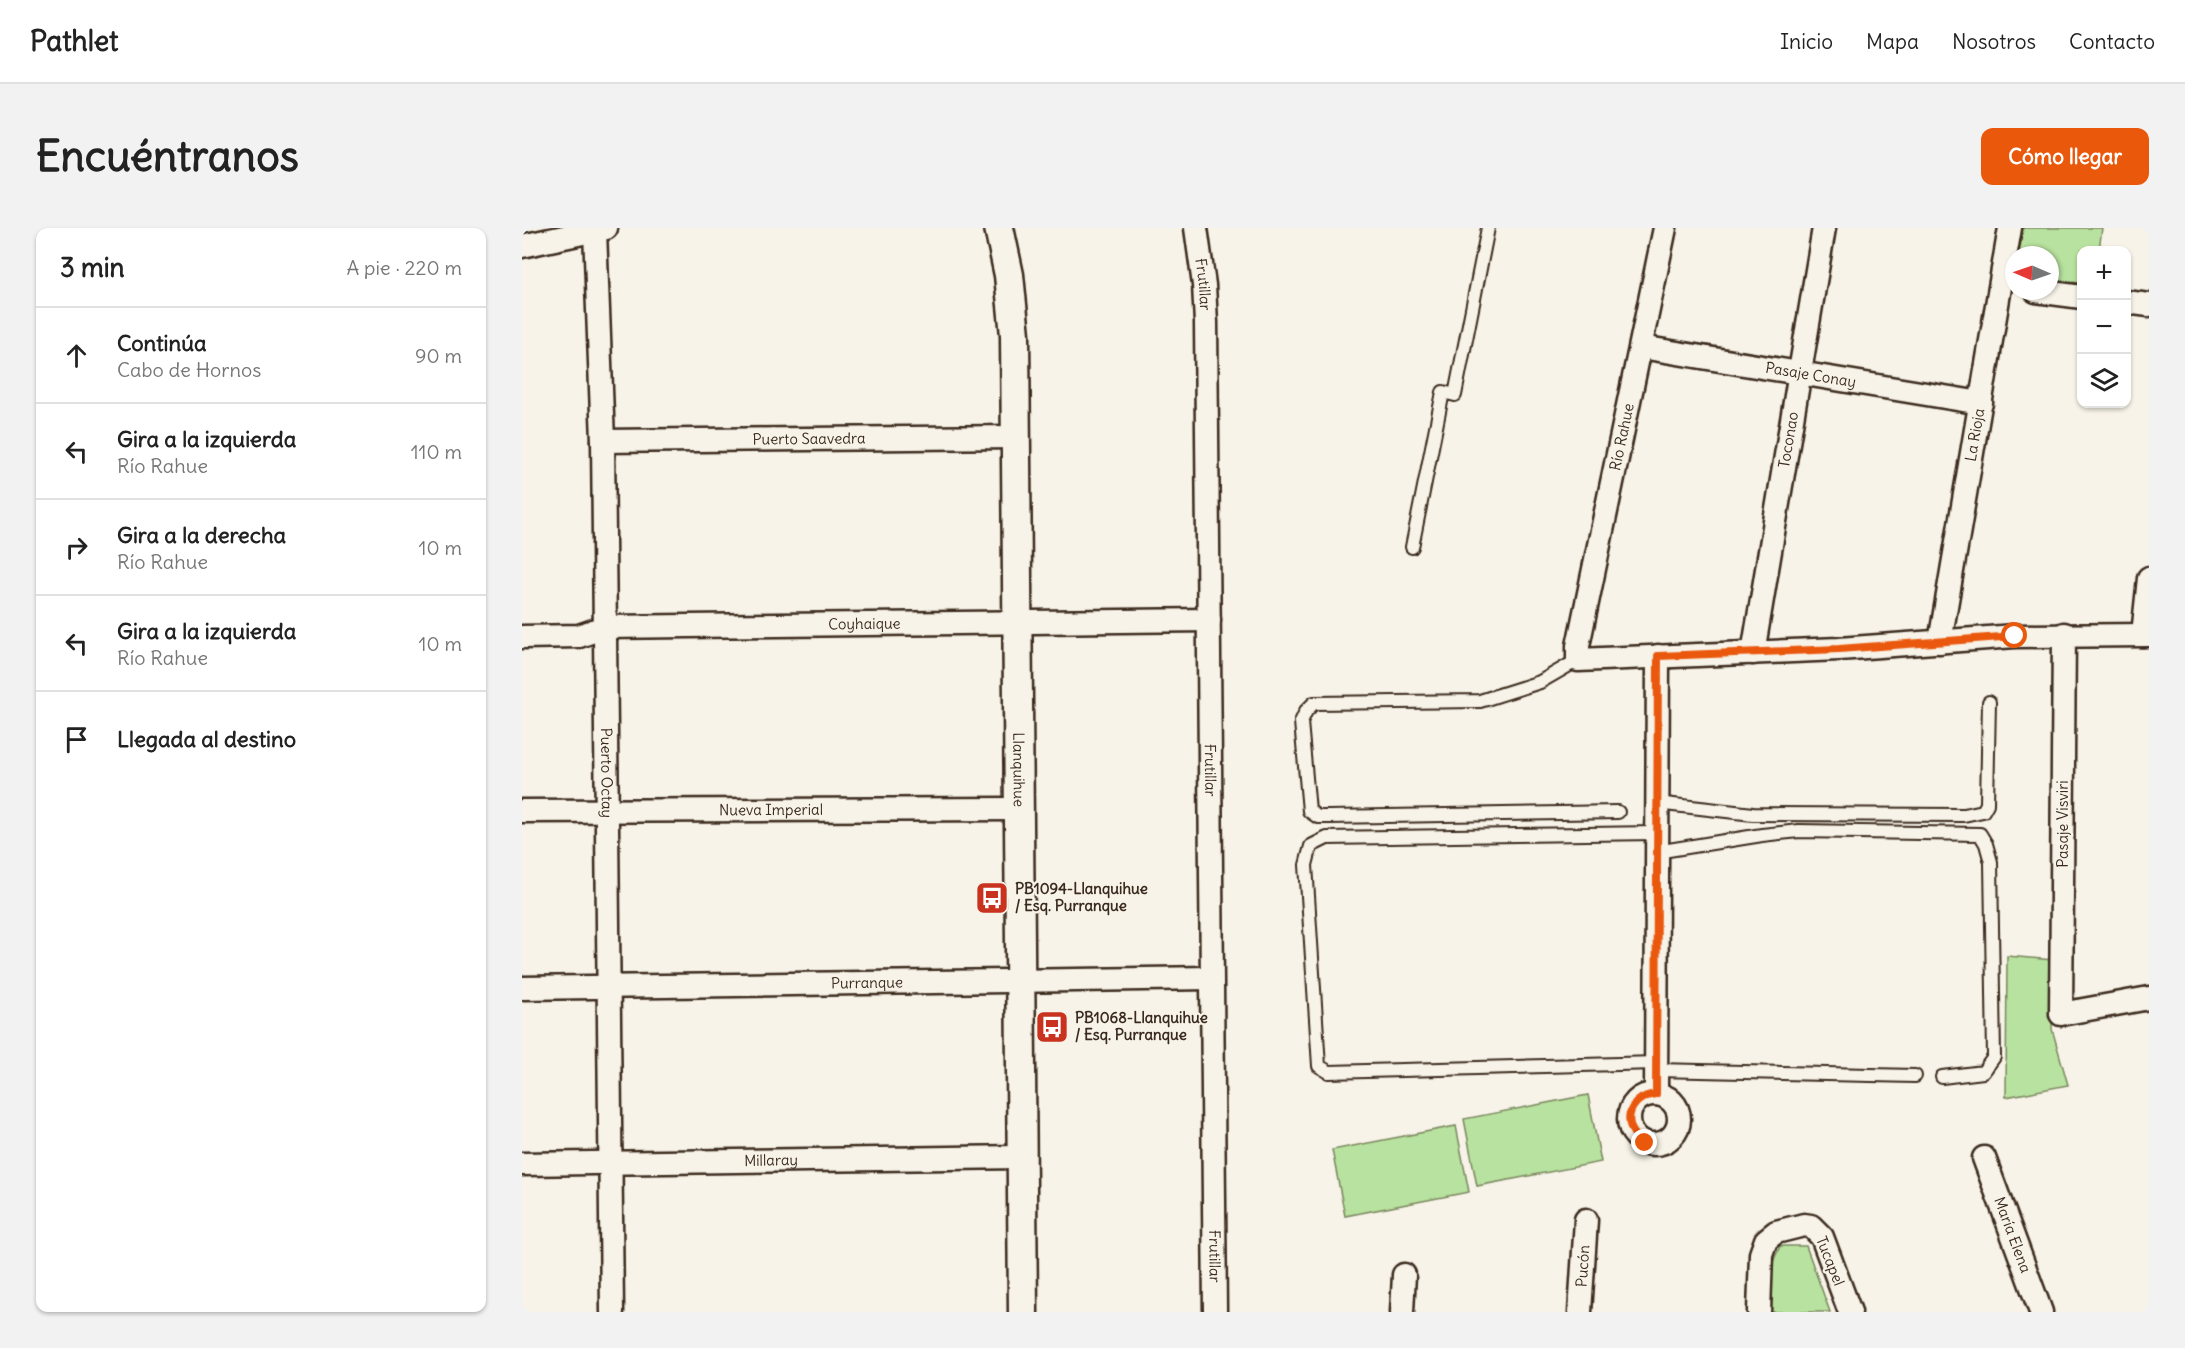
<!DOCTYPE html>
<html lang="es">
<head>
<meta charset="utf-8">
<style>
  body { margin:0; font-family:Delius,sans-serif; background:#f2f2f2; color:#222 }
  .controls { position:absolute; right:18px; top:18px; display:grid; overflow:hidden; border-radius:12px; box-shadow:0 2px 4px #0004 }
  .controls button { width:54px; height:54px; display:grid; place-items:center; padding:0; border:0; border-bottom:2px solid #e0e0e0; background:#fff; color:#222; font:30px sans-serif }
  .compass { position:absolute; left:1483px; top:18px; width:54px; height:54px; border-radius:50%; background:#fff; box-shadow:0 2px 4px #0004; rotate:272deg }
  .stop { position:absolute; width:18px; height:18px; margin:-14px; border:4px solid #ea580c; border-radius:50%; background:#fff }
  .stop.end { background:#ea580c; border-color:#fff; box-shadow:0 2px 6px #0008 }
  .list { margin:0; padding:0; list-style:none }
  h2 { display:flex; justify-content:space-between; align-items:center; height:78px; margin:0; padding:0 24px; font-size:26px }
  h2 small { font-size:20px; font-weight:400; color:#767676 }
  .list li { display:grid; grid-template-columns:39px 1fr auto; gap:18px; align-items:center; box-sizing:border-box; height:96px; padding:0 24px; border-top:2px solid #e0e0e0 }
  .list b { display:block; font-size:22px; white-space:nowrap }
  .list p { margin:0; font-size:20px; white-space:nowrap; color:#767676 }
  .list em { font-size:20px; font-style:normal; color:#767676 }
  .icon { flex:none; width:33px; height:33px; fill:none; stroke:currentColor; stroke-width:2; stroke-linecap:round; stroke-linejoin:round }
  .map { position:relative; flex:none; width:1627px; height:1084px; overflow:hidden; border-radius:12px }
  header { display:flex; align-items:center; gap:36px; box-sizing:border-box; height:84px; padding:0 30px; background:#fff; border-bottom:2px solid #e0e0e0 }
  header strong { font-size:28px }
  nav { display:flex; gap:33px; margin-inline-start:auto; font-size:21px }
  .intro { display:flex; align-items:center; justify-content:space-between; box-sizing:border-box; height:144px; padding:0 36px }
  h1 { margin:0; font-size:42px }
  .button { padding:15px 27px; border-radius:12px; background:#ea580c; color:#fff; font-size:21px; font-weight:700 }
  main { display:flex; gap:36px; padding:0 36px }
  aside { flex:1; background:#fff; border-radius:12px; box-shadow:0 2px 4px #0004 }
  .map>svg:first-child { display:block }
</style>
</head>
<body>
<header>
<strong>Pathlet</strong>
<nav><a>Inicio</a><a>Mapa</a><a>Nosotros</a><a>Contacto</a></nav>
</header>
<div class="intro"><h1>Encuéntranos</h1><a class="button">Cómo llegar</a></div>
<main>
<aside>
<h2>3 min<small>A pie · 220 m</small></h2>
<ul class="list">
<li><svg class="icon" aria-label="ahead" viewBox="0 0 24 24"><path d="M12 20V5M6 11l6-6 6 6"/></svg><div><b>Continúa</b><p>Cabo de Hornos</p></div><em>90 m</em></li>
<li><svg class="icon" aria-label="left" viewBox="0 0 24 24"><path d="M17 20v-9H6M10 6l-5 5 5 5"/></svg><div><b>Gira a la izquierda</b><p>Río Rahue</p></div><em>110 m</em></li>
<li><svg class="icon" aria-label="right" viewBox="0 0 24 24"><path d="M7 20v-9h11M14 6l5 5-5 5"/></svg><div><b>Gira a la derecha</b><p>Río Rahue</p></div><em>10 m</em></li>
<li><svg class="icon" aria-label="left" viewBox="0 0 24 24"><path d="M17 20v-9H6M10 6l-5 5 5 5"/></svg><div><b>Gira a la izquierda</b><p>Río Rahue</p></div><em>10 m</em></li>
<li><svg class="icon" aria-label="arrive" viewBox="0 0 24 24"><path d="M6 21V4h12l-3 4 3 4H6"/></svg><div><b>Llegada al destino</b></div></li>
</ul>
</aside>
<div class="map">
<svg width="1627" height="1084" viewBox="0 0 1627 1084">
  <rect width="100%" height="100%" fill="#f7f3e8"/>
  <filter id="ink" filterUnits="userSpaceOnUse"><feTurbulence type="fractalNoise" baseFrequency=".0167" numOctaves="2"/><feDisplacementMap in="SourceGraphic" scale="12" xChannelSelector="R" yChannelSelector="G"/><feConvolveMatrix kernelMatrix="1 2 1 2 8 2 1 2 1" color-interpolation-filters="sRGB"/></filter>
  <g filter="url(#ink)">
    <path fill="#b8e29f" stroke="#7a865e" stroke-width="1.5" d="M1501,0h79l-3,22h-17l-1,33 -31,-3v-25h-31z
      M1485,728l46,4 -1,69 16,56 -62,12z
      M1066,867l13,67 -124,24 -13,-67z
      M934,898l13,66 -124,24 -13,-66z
      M1258,1018h26l24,66h-60l3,-50z"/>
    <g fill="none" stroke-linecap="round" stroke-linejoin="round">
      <g stroke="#3b2a1e" stroke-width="16">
        <path id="service" d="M890,319l31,-155 12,3 33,-167
          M1056,432l-38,22 -60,19 -166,2 -8,8 -5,11 8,89 9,6h11l289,-5
          M1134,575l97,11 211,1 19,-4 4,-7 2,-102
          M1134,605l-329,5 -16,8 -5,19 13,201 10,6 327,-9
          M1134,624l106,-17 37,-4 181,3 6,10 5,18 3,195 -11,15 -41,5
          M1134,842l259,6"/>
      </g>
      <g stroke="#3b2a1e" stroke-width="27">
        <g id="minor">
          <path id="s1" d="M674,0l8,57 2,38 9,989"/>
          <path d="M1143,0l-87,418v14l261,-11 176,-13 134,-1"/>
          <path id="s2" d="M73,3l8,210 9,871"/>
          <path d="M0,18l84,-18"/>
          <path d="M1514,63l46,6"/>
          <path d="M1604,74l23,3"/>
          <path id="s3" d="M1119,119l340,56"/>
          <path id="s4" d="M81,213l412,-4"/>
          <path d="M1542,406l-3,380 88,-16"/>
          <path d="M1621,407l6,-57"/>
          <path id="s5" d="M0,409l57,-1 26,-9 604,-7"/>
          <path id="s6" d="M1418,414l70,-414"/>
          <path id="s7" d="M1231,425l71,-425"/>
          <path id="s8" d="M0,583l497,-2"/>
          <path id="s9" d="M0,760l689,-10"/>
          <path d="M1134,866l2,-438"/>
          <circle cx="1132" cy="891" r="25"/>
          <path id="s10" d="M1462,930l57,154"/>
          <path id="s11" d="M0,936l499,-7"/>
          <path d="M880,1084l2,-37"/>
          <path id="s12" d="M1058,1084l6,-92"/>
          <path d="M1237,1084l2,-58 5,-14 10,-8 28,-7 7,1 11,11 28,75"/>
        </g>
      </g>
      <g stroke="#3b2a1e" stroke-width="33">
        <g id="tertiary">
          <path id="s13" d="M477,0l10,47 6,60 8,977"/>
        </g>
      </g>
      <use href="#service" stroke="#f7f3e8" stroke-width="12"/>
      <use href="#minor" stroke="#f7f3e8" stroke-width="22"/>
      <use href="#tertiary" stroke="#f7f3e8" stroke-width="28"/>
    </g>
  </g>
  <g fill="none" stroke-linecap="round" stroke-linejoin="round" filter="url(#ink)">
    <path stroke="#ea580c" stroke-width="8" d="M1123,915c-26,-15 -18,-46 11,-49l2,-438 181,-7 176,-13"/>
  </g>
  <defs>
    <g id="bus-square" transform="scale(1.725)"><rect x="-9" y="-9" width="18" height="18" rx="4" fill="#c8321e" stroke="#f7f3e8"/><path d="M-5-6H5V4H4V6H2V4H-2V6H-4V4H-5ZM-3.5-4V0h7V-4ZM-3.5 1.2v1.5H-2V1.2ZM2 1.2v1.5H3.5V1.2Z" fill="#fff"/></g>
  </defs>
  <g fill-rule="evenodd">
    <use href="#bus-square" x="470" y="670"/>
    <use href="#bus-square" x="530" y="799"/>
  </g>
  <g text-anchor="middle" stroke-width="4.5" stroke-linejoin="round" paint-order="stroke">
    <g font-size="15" fill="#3b2a1e" stroke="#f7f3e8">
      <text dy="5" stroke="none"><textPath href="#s1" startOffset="57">Frutillar</textPath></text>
      <text dy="5" stroke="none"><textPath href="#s3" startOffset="172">Pasaje Conay</textPath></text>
      <text dy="5" stroke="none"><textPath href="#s6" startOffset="210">La Rioja</textPath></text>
      <text transform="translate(1100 209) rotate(-78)" y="5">Río Rahue</text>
      <text dy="5" stroke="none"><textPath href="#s4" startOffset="206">Puerto Saavedra</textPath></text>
      <text dy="5" stroke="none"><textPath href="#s7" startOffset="216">Toconao</textPath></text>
      <text dy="5" stroke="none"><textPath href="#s5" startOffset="344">Coyhaique</textPath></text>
      <text dy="5" stroke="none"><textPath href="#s13" startOffset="543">Llanquihue</textPath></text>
      <text dy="5" stroke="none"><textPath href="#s1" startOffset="543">Frutillar</textPath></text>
      <text dy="5" stroke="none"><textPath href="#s2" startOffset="542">Puerto Octay</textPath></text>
      <text dy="5" stroke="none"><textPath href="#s8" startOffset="249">Nueva Imperial</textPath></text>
      <text transform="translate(1541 596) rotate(-90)" y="5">Pasaje Visviri</text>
      <text dy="5" stroke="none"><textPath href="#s9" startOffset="345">Purranque</textPath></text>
      <text dy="5" stroke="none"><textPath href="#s11" startOffset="249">Millaray</textPath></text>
      <text dy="5" stroke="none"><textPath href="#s10" startOffset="82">María Elena</textPath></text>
      <text dy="5" stroke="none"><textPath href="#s1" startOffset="1029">Frutillar</textPath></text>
      <text transform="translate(1308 1033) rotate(68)" y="5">Tucapel</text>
      <text dy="5" stroke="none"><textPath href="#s12" startOffset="46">Pucón</textPath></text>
    </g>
    <g font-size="15" font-weight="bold" fill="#3b2a1e" stroke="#f7f3e8" text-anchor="start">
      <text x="493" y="666">PB1094-Llanquihue<tspan x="493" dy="17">/ Esq. Purranque</tspan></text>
      <text x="553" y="795">PB1068-Llanquihue<tspan x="553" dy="17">/ Esq. Purranque</tspan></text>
    </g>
  </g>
</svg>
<div class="controls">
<button>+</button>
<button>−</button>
<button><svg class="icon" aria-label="layers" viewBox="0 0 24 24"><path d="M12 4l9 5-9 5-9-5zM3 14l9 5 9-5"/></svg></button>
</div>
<svg class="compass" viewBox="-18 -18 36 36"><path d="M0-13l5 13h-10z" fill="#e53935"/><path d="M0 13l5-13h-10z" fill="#767676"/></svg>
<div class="stop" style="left:1493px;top:408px"></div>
<div class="stop end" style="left:1123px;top:915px"></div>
</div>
</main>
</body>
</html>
